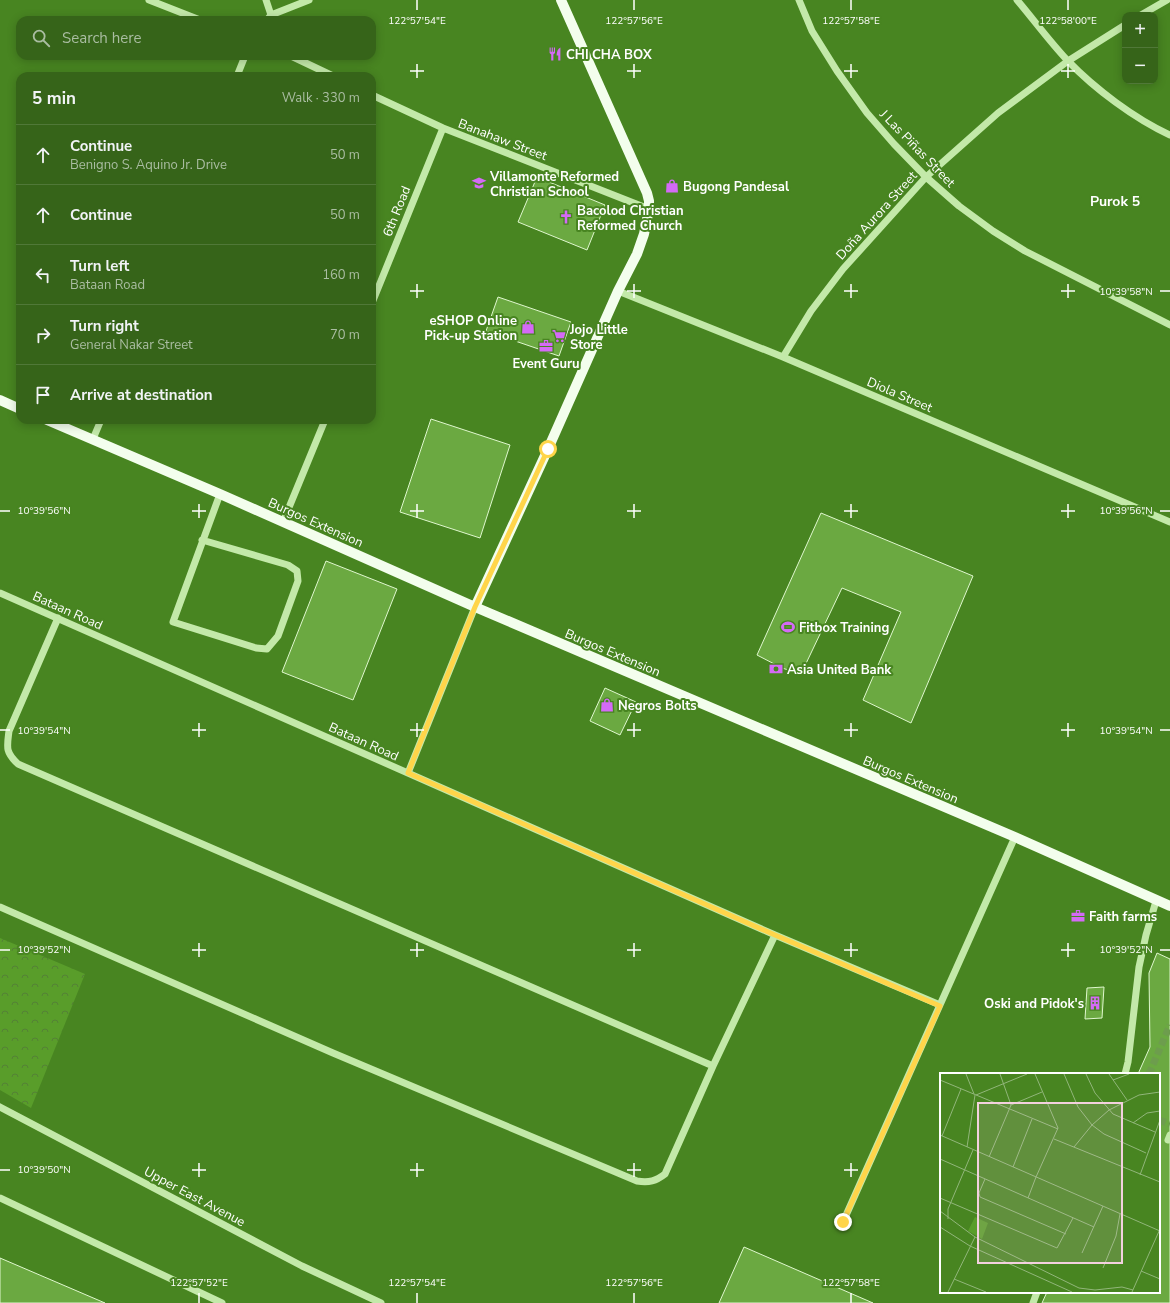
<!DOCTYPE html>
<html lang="en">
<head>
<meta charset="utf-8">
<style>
  body { margin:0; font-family:"Nunito Sans",sans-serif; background:#416d26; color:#f1f3f6 }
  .controls { position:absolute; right:12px; top:12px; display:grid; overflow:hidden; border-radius:8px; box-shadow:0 2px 10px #0003 }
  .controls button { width:36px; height:36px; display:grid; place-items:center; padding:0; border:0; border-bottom:1px solid #507838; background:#366419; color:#f1f3f6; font:20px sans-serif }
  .stop { position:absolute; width:12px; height:12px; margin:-9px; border:3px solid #ffd54a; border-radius:50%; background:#fff }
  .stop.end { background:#ffd54a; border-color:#fff; box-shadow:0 1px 4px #0008 }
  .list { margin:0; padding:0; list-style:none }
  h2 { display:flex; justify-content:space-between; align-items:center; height:52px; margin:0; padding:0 16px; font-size:17px }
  h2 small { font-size:13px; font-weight:400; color:#aabda2 }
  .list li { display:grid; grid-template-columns:26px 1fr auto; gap:12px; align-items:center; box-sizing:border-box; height:60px; padding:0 16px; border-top:1px solid #507838 }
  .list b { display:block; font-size:15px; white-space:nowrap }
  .list p { margin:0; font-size:13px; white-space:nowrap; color:#aabda2 }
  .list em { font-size:13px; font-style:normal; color:#aabda2 }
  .icon { flex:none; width:22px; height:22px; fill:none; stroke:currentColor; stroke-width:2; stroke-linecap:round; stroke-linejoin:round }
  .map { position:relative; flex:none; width:1170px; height:1303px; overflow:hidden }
  .search { position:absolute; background:#366419; box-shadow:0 2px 10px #0003; left:16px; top:16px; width:360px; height:44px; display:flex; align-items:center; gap:10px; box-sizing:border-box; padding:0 14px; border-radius:12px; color:#aabda2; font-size:15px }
  .panel { position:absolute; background:#366419; box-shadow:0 2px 10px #0003; left:16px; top:72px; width:360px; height:352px; border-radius:12px }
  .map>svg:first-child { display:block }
</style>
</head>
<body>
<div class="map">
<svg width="1170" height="1303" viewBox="0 0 1170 1303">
  <defs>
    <pattern id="park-crowns" width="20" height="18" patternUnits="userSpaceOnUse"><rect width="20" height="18" fill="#599d2a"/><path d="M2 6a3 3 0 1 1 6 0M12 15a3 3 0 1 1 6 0" fill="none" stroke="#548136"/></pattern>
  </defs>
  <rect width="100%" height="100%" fill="#488521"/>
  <path fill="url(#park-crowns)" d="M0,938l85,36 -54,134 -31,-18z"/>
  <path fill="#6ba941" stroke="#dff7ce" d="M537,177l68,28 -18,45 -69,-28z
    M498,297l73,25 -12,34 -73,-25z
    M431,419l79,26 -30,93 -80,-26z
    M821,513l152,63 -62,147 -48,-23 38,-88 -59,-24 -41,86 -19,-6 -25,-13z
    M326,561l71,28 -44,111 -71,-28z
    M605,688l31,14 -16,33 -30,-14z
    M1157,953l13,6v344h-128l5,-11h112v-218h-21l12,-27 -1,-74z
    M1104,987l-2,31 -17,1 2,-31z
    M744,1247l129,56h-154z
    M0,1258l105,45h-105z"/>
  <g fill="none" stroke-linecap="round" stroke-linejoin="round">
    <path stroke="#6d9d4d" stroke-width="7" stroke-dasharray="7 3.5" stroke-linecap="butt" d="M1149,1074l21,-49
      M1159,1120l11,4"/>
    <path stroke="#c3e9a9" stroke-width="7" d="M149,0l51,20
      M266,0l5,15 -4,5
      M799,0l13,31 25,40 30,42 27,31 32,33 33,29 34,25 32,20 145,74
      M1017,0c17,20 33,42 51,61 27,28 67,58 102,74
      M271,15l38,-15
      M1141,15l26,-15
      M291,56l42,20
      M237,76l8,-20
      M372,95l71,33 206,81
      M618,291l165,66 387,165
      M372,303l71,-175
      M783,357l28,-46 32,-42 83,-92 72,-64 70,-52 57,-36
      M93,439l8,-19
      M283,522l42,-102
      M202,540l86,25 9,6 1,10 -20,55 -11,13 -11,-1 -83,-26 47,-128
      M0,593l775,342 165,70
      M58,618l-49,113c-2,16 -4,21 9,33l695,302
      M408,773l67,-166
      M0,907l333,146 304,128c12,2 19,0 28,-7l48,-108 62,-131
      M1125,1074l3,-12 11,-95 7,-32 10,-34
      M0,1107l302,159 79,37
      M1168,1140l2,-5
      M0,1198l222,105
      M843,1222l172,-385
      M1033,1303l4,-11"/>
    <path stroke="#f3feed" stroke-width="10" d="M0,400l20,9
      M47,420l173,74 255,113 540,230 155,69
      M475,607l73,-158 70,-158 19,-37 7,-20 5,-25v-8l-2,-8 -86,-193"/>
  </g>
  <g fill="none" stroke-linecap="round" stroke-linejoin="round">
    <path stroke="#ffd54a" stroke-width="5" d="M548,449l-73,158 -67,166 367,162 165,71 -97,216"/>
  </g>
  <path fill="none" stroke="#fff" stroke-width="1.5" d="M417,0v10M634,0v10M851,0v10M1068,0v10M417,64v14M634,64v14M851,64v14M1068,64v14M410,71h14M627,71h14M844,71h14M1061,71h14M417,284v14M634,284v14M851,284v14M1068,284v14M410,291h14M627,291h14M844,291h14M1061,291h14M1160,291h10M199,504v14M417,504v14M634,504v14M851,504v14M1068,504v14M0,511h10M192,511h14M410,511h14M627,511h14M844,511h14M1061,511h14M1160,511h10M199,723v14M417,723v14M634,723v14M851,723v14M1068,723v14M0,730h10M192,730h14M410,730h14M627,730h14M844,730h14M1061,730h14M1160,730h10M199,943v14M417,943v14M634,943v14M851,943v14M1068,943v14M0,950h10M192,950h14M410,950h14M627,950h14M844,950h14M1061,950h14M1160,950h10M199,1163v14M417,1163v14M634,1163v14M851,1163v14M0,1170h10M192,1170h14M410,1170h14M627,1170h14M844,1170h14M199,1293v10M417,1293v10M634,1293v10M851,1293v10"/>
  <defs>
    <g id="restaurant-bare" transform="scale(1.08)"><path d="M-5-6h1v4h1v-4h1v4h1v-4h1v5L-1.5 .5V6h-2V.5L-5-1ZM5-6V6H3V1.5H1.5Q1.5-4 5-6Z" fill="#d46af6" stroke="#488521" stroke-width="2.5" paint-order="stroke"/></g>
    <g id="school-bare" transform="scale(1.08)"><path d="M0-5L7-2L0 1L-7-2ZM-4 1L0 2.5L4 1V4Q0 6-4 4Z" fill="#d46af6" stroke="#488521" stroke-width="2.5" paint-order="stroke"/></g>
    <g id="shop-bare" transform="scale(1.08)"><path d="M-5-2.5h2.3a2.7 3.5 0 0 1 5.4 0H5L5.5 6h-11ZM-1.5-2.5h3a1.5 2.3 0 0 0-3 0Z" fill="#d46af6" stroke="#488521" stroke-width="2.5" paint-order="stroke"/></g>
    <g id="church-bare" transform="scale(1.08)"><path d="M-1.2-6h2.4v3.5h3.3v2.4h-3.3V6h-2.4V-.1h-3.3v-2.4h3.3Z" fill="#d46af6" stroke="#488521" stroke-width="2.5" paint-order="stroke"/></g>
    <g id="supermarket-bare" transform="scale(1.08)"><path d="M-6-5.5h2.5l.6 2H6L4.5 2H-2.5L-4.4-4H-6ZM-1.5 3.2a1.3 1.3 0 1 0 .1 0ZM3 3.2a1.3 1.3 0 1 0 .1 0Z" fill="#d46af6" stroke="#488521" stroke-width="2.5" paint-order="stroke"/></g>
    <g id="office-bare" transform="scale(1.08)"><path d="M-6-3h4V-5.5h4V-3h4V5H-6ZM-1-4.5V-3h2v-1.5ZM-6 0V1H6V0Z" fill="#d46af6" stroke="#488521" stroke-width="2.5" paint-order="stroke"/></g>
    <g id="stadium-bare" transform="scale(1.08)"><path d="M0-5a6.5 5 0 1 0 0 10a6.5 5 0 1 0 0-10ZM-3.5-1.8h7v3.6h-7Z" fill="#d46af6" stroke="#488521" stroke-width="2.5" paint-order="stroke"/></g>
    <g id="bank-bare" transform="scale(1.08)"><path d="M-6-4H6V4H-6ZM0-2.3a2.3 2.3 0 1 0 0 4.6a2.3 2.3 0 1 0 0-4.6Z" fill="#d46af6" stroke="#488521" stroke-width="2.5" paint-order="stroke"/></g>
    <g id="building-bare" transform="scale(1.08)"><path d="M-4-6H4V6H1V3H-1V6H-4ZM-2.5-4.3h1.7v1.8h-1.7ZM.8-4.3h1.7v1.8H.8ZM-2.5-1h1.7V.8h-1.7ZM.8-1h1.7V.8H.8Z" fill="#d46af6" stroke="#488521" stroke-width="2.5" paint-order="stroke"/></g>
  </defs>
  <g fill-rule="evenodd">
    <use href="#restaurant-bare" x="555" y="54"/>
    <use href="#school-bare" x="479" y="183"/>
    <use href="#shop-bare" x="672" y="186"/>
    <use href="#church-bare" x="566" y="217"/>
    <use href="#shop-bare" x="528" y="327"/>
    <use href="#supermarket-bare" x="559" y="336"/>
    <use href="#office-bare" x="546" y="346"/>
    <use href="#stadium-bare" x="788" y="627"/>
    <use href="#bank-bare" x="776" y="669"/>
    <use href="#shop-bare" x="607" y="705"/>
    <use href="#office-bare" x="1078" y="916"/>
    <use href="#building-bare" x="1095" y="1003"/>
  </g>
  <g text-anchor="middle" stroke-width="4" stroke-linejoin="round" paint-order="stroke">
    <g font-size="13" font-weight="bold" fill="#fff" stroke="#488521" text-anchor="start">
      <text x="566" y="59">CHI CHA BOX</text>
      <text x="490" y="181">Villamonte Reformed<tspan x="490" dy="15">Christian School</tspan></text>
      <text x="683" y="191">Bugong Pandesal</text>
      <text x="577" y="215">Bacolod Christian<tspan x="577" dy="15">Reformed Church</tspan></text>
      <text x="517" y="325" text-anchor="end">eSHOP Online<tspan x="517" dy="15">Pick-up Station</tspan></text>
      <text x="570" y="334">Jojo Little<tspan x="570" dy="15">Store</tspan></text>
      <text x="546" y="368" text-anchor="middle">Event Guru</text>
      <text x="799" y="632">Fitbox Training</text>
      <text x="787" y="674">Asia United Bank</text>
      <text x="618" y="710">Negros Bolts</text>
      <text x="1089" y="921">Faith farms</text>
      <text x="1084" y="1008" text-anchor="end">Oski and Pidok's</text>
    </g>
    <g font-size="13" fill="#fff" stroke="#488521">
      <text transform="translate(503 139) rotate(21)" y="5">Banahaw Street</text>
      <text transform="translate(918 148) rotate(46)" y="5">J Las Piñas Street</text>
      <text transform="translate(396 211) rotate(-68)" y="5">6th Road</text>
      <text transform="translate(876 215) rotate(-48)" y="5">Doña Aurora Street</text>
      <text transform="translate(900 394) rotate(23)" y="5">Diola Street</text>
      <text transform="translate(316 522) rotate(24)" y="5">Burgos Extension</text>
      <text transform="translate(68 610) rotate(24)" y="5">Bataan Road</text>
      <text transform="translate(613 652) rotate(23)" y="5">Burgos Extension</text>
      <text transform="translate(364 741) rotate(24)" y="5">Bataan Road</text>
      <text transform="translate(911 779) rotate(23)" y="5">Burgos Extension</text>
      <text transform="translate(195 1196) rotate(28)" y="5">Upper East Avenue</text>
    </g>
    <g font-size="14" font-weight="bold" fill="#fff" stroke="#488521">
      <text x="1115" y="206">Purok 5</text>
    </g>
  </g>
  <g transform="translate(940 1073)">
    <rect width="220" height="220" fill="#488521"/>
    <path d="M35,144l13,6 -6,16 -14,-8z" fill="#599d2a"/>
    <path fill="none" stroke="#91b67a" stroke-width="1" d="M26,1l8,20M95,1l23,54 -22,49M124,1l14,33 14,18 12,9 42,19M146,1l9,19 18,21 42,18M169,1l18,26M0,7l118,49M173,7l16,-6M36,22l51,-21M71,32l31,-13M193,50l14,-10 13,-2M0,62l220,96M2,63l19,-47M114,66l106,43M27,74l8,-52M134,74l18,-22 17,-15 30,-15 21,-3M49,84l22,-52 -11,-31M0,86l154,68M73,94l19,-48M200,102l20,-55M45,106l-6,14 1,4 86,37M0,125l117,50 16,-30M88,125l8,-21M0,138l35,26 104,51 16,2 27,-3 11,3M8,146v-10l25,-59M0,154l30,19 102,46M142,180l21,-47M163,195l13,-32 4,-22M201,198l19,8M14,206l32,13M8,219l27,-55M192,219l28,-63"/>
    <path fill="#f3d1de" fill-opacity="0.15" stroke="#f3d1de" stroke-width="2" d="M38,30h144v160h-144z"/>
    <rect width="220" height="220" fill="none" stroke="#fff" stroke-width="2"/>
  </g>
  <g font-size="10" text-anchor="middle" fill="#fff" stroke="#488521" stroke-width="4" stroke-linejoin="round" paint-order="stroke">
    <text x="417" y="24">122°57'54"E</text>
    <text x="634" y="24">122°57'56"E</text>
    <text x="851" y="24">122°57'58"E</text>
    <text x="1068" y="24">122°58'00"E</text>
    <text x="1126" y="295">10°39'58"N</text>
    <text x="44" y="514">10°39'56"N</text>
    <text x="1126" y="514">10°39'56"N</text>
    <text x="44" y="734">10°39'54"N</text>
    <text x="1126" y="734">10°39'54"N</text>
    <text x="44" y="953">10°39'52"N</text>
    <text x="1126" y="953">10°39'52"N</text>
    <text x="44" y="1173">10°39'50"N</text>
    <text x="199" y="1286">122°57'52"E</text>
    <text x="417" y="1286">122°57'54"E</text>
    <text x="634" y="1286">122°57'56"E</text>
    <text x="851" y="1286">122°57'58"E</text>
  </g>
</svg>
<div class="controls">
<button>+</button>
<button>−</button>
</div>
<div class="stop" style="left:548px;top:449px"></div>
<div class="stop end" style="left:843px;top:1222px"></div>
<div class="search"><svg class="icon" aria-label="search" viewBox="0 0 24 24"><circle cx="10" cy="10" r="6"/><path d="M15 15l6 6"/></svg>Search here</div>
<section class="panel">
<h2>5 min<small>Walk · 330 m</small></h2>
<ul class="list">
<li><svg class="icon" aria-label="ahead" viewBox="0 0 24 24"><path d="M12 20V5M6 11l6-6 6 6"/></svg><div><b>Continue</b><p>Benigno S. Aquino Jr. Drive</p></div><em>50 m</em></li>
<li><svg class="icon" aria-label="ahead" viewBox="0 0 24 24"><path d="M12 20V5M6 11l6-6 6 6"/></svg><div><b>Continue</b></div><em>50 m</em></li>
<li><svg class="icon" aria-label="left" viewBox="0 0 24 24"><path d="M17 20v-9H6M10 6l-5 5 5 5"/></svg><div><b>Turn left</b><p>Bataan Road</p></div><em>160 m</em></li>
<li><svg class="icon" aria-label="right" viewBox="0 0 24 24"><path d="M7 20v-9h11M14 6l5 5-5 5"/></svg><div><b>Turn right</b><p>General Nakar Street</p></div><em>70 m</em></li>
<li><svg class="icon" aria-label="arrive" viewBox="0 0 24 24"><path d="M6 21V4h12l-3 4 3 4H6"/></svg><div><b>Arrive at destination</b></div></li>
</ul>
</section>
</div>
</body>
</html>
